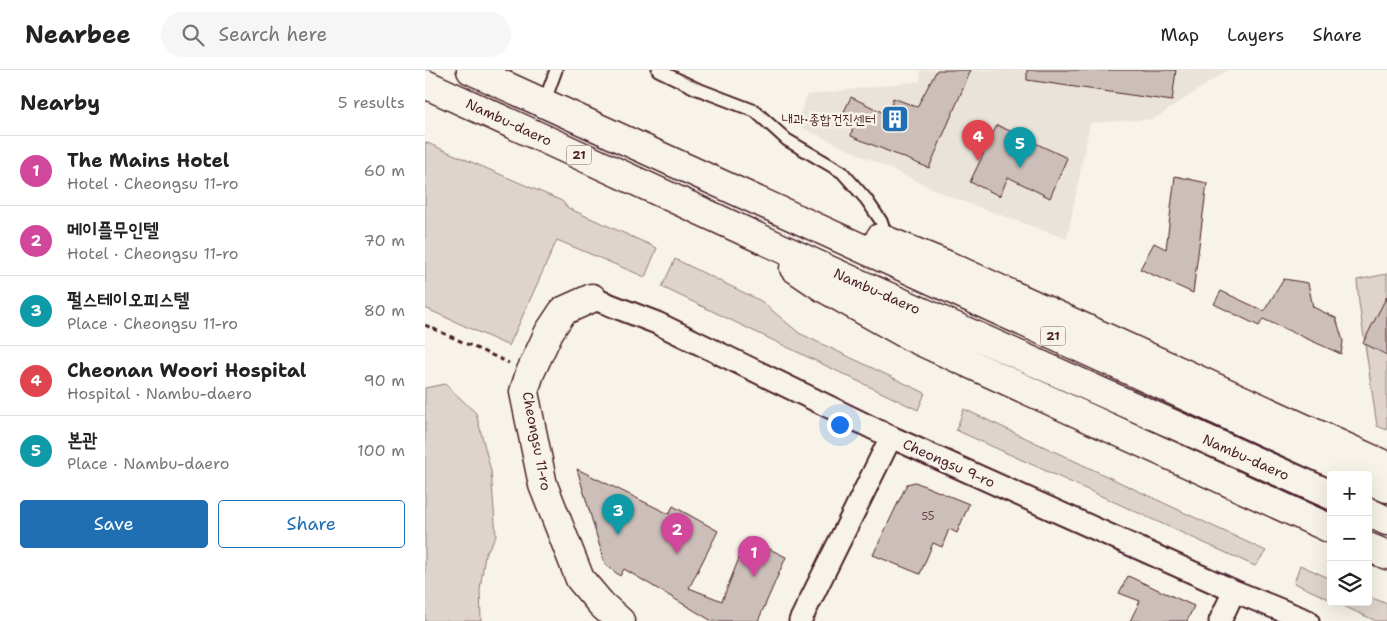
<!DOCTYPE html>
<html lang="en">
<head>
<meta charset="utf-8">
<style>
  body { margin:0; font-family:"Shantell Sans","Poor Story",sans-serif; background:#f6f6f6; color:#222 }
  .controls { position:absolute; right:15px; bottom:15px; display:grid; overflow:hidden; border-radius:5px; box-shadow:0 5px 20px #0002 }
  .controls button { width:45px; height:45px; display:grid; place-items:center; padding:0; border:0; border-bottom:1px solid #e0e0e0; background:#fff; color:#222; font:25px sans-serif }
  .you { position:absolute; left:414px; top:354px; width:18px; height:18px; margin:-12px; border:4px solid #fff; border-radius:50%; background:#1a73e8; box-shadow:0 0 0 8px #1a73e833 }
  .badge { display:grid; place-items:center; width:32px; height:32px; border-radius:50%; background:#1f6fb2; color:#fff; font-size:16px; font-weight:700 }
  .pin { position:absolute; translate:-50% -41px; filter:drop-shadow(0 1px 2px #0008) }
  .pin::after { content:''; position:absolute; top:26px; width:18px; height:15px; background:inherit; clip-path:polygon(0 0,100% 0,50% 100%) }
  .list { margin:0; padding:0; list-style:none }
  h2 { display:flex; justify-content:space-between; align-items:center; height:65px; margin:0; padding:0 20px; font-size:21px }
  h2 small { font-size:16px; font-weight:400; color:#767676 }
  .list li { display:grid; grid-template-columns:32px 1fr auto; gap:15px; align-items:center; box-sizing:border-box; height:70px; padding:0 20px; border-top:1px solid #e0e0e0 }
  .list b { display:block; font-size:19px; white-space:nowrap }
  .list p { margin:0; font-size:16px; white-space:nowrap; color:#767676 }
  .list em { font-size:16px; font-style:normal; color:#767676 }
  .actions { display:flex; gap:10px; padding:15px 20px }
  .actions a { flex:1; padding:11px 0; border:1px solid #1f6fb2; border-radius:5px; text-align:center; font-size:18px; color:#1f6fb2 }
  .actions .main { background:#1f6fb2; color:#fff }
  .icon { flex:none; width:28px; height:28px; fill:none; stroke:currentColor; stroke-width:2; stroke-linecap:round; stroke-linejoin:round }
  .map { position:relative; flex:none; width:962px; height:551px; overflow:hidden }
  header { display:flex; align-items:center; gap:30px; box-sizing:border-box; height:70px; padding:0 25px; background:#fff; border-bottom:1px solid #e0e0e0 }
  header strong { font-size:24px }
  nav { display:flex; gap:28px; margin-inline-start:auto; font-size:18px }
  .search { width:350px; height:45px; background:#f6f6f6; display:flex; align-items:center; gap:12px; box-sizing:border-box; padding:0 18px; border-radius:28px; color:#767676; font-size:19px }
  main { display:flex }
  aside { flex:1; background:#fff }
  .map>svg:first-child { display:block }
</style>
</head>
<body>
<header>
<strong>Nearbee</strong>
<div class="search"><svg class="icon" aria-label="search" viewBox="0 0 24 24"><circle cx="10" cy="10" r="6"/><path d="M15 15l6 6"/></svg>Search here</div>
<nav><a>Map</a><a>Layers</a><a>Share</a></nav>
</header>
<main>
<aside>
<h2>Nearby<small>5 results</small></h2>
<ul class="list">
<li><span class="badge" style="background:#d1479c">1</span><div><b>The Mains Hotel</b><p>Hotel · Cheongsu 11-ro</p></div><em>60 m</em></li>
<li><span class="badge" style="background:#d1479c">2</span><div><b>메이플무인텔</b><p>Hotel · Cheongsu 11-ro</p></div><em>70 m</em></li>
<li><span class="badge" style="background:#0f9aa8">3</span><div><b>펄스테이오피스텔</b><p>Place · Cheongsu 11-ro</p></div><em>80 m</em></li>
<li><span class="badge" style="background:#e0444e">4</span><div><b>Cheonan Woori Hospital</b><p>Hospital · Nambu-daero</p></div><em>90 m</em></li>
<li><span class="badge" style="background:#0f9aa8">5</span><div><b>본관</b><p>Place · Nambu-daero</p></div><em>100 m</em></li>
</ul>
<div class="actions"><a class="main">Save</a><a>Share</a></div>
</aside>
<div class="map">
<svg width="962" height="551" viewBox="0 0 962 551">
  <rect width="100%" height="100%" fill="#f7f3e8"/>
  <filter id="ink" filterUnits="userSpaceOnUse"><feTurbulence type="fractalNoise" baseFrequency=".02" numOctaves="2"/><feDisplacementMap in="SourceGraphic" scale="10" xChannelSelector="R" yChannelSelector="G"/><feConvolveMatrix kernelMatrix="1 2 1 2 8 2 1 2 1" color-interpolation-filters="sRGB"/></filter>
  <g filter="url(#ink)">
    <path fill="#eae3da" d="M495,0h308l-74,49 -64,4 -23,116 -116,-42 -155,-72 11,-30 113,-14z"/>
    <path fill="#ded4cc" stroke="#947a7c" d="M0,72l137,59 6,7 89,40 -12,29 -88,-37 -48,106 -84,-38z
      M250,189l86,42 38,32 126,60 -7,17 -256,-123z
      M962,204v156l-10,-4 -18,-123 -2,-23z
      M20,314l31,29 15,58 5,65 -11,19 -5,34 1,32h-56v-233z
      M539,339l302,142 -11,15 -299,-136z
      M875,495l31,14v21l-37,-17z
      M943,526l19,8v17h-11l-41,-19h33z"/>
    <path fill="#ccbfb9" stroke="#4a1f2b" d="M512,0h34l-42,98 -78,-32 2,-9 -14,-5 12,-25 39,19 3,-18 24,9z
      M602,0h149l-4,31 -145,-21z
      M572,55l70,33 -17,40 -42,-21 -8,19 -30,-14z
      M750,106l32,7 -14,110 -53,-24 14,-26 12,6z
      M859,209l24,4 5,24 23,11 7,23 -2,13 -78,-35 -4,7 -45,-22 7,-13 43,20z
      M962,226v59l-24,-12z
      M152,399l92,45 4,-8 45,25 -29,57 33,13 25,-63 39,19 -28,64h-46l-88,-52 -4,7 -15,-12z
      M490,412l54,22 -12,29 -8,-4 -7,18 -9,-4 -13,31 -47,-19 34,-71z
      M703,506l66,30 -7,15h-57l10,-20 -21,-8z"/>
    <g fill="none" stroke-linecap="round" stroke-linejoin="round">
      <g stroke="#4a1f2b" stroke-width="15">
        <path id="service" d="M233,0l37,18 60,23 32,29 55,32 24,27 15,22 6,17
          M119,33l12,-33"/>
      </g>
      <g stroke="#4a1f2b" stroke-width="25">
        <path id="minor" d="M167,228l65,25 234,114 343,154 74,30
          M375,551l91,-184
          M795,551l14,-30"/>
      </g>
      <g stroke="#4a1f2b" stroke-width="31">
        <path id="tertiary" d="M167,228l-29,13 -14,21 -19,41 -6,19 19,93 37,94 22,26 18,16"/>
      </g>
      <g stroke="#4a1f2b" stroke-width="31">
        <path id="trunk" d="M46,0l888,405
          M0,14l406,187 500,224
          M455,168l67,27 440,201
          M369,198l28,19 89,50 420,192
          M943,409l19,9
          M943,442l19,9
          M943,477l19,8"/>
      </g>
      <path stroke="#4a1f2b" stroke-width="3" stroke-dasharray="5 4" stroke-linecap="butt" d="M0,255l84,38"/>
      <use href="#service" stroke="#f7f3e8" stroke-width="11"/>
      <use href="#minor" stroke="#f7f3e8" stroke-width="21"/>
      <use href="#tertiary" stroke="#f7f3e8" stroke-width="28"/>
      <use href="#trunk" stroke="#f7f3e8" stroke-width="28"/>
    </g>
  </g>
  <defs>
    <g id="building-square" transform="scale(1.4375)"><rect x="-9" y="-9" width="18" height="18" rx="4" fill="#1f6fb2" stroke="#f7f3e8"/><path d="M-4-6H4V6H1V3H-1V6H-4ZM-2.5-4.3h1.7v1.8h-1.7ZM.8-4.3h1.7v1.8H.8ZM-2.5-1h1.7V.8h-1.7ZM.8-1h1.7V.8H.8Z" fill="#fff"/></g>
  </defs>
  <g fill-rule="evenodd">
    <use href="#building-square" x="470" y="49"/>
  </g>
  <g text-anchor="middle" stroke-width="5" stroke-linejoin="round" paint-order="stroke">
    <g font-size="11" fill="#6a474e">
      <text x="503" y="450">55</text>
    </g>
    <g fill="#f7f3e8" stroke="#7e5f64" stroke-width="1">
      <rect x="141.5" y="75.5" width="25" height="19" rx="4"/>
      <rect x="615.5" y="256.5" width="25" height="19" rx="4"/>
    </g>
    <g font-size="12" font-weight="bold" fill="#4a1f2b">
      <text x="154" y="89">21</text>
      <text x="628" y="270">21</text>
    </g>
    <g font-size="14" fill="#4a1f2b" stroke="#f7f3e8" text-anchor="end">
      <text x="451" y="54">내과·종합건진센터</text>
    </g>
    <g font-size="14" fill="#4a1f2b" stroke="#f7f3e8">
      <text transform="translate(84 52) rotate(25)" y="5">Nambu-daero</text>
      <text transform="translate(452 221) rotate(24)" y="5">Nambu-daero</text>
      <text transform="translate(112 371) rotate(79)" y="5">Cheongsu 11-ro</text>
      <text transform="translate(821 387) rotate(24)" y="5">Nambu-daero</text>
      <text transform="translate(524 393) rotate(24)" y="5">Cheongsu 9-ro</text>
    </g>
  </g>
</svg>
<div class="controls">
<button>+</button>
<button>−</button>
<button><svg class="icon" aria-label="layers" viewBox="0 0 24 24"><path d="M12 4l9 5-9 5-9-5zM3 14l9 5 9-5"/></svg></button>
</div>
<div class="you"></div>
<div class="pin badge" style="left:329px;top:507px;background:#d1479c">1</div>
<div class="pin badge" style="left:252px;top:484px;background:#d1479c">2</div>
<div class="pin badge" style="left:193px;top:465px;background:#0f9aa8">3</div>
<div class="pin badge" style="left:553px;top:91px;background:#e0444e">4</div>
<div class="pin badge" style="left:595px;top:98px;background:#0f9aa8">5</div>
</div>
</main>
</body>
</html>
